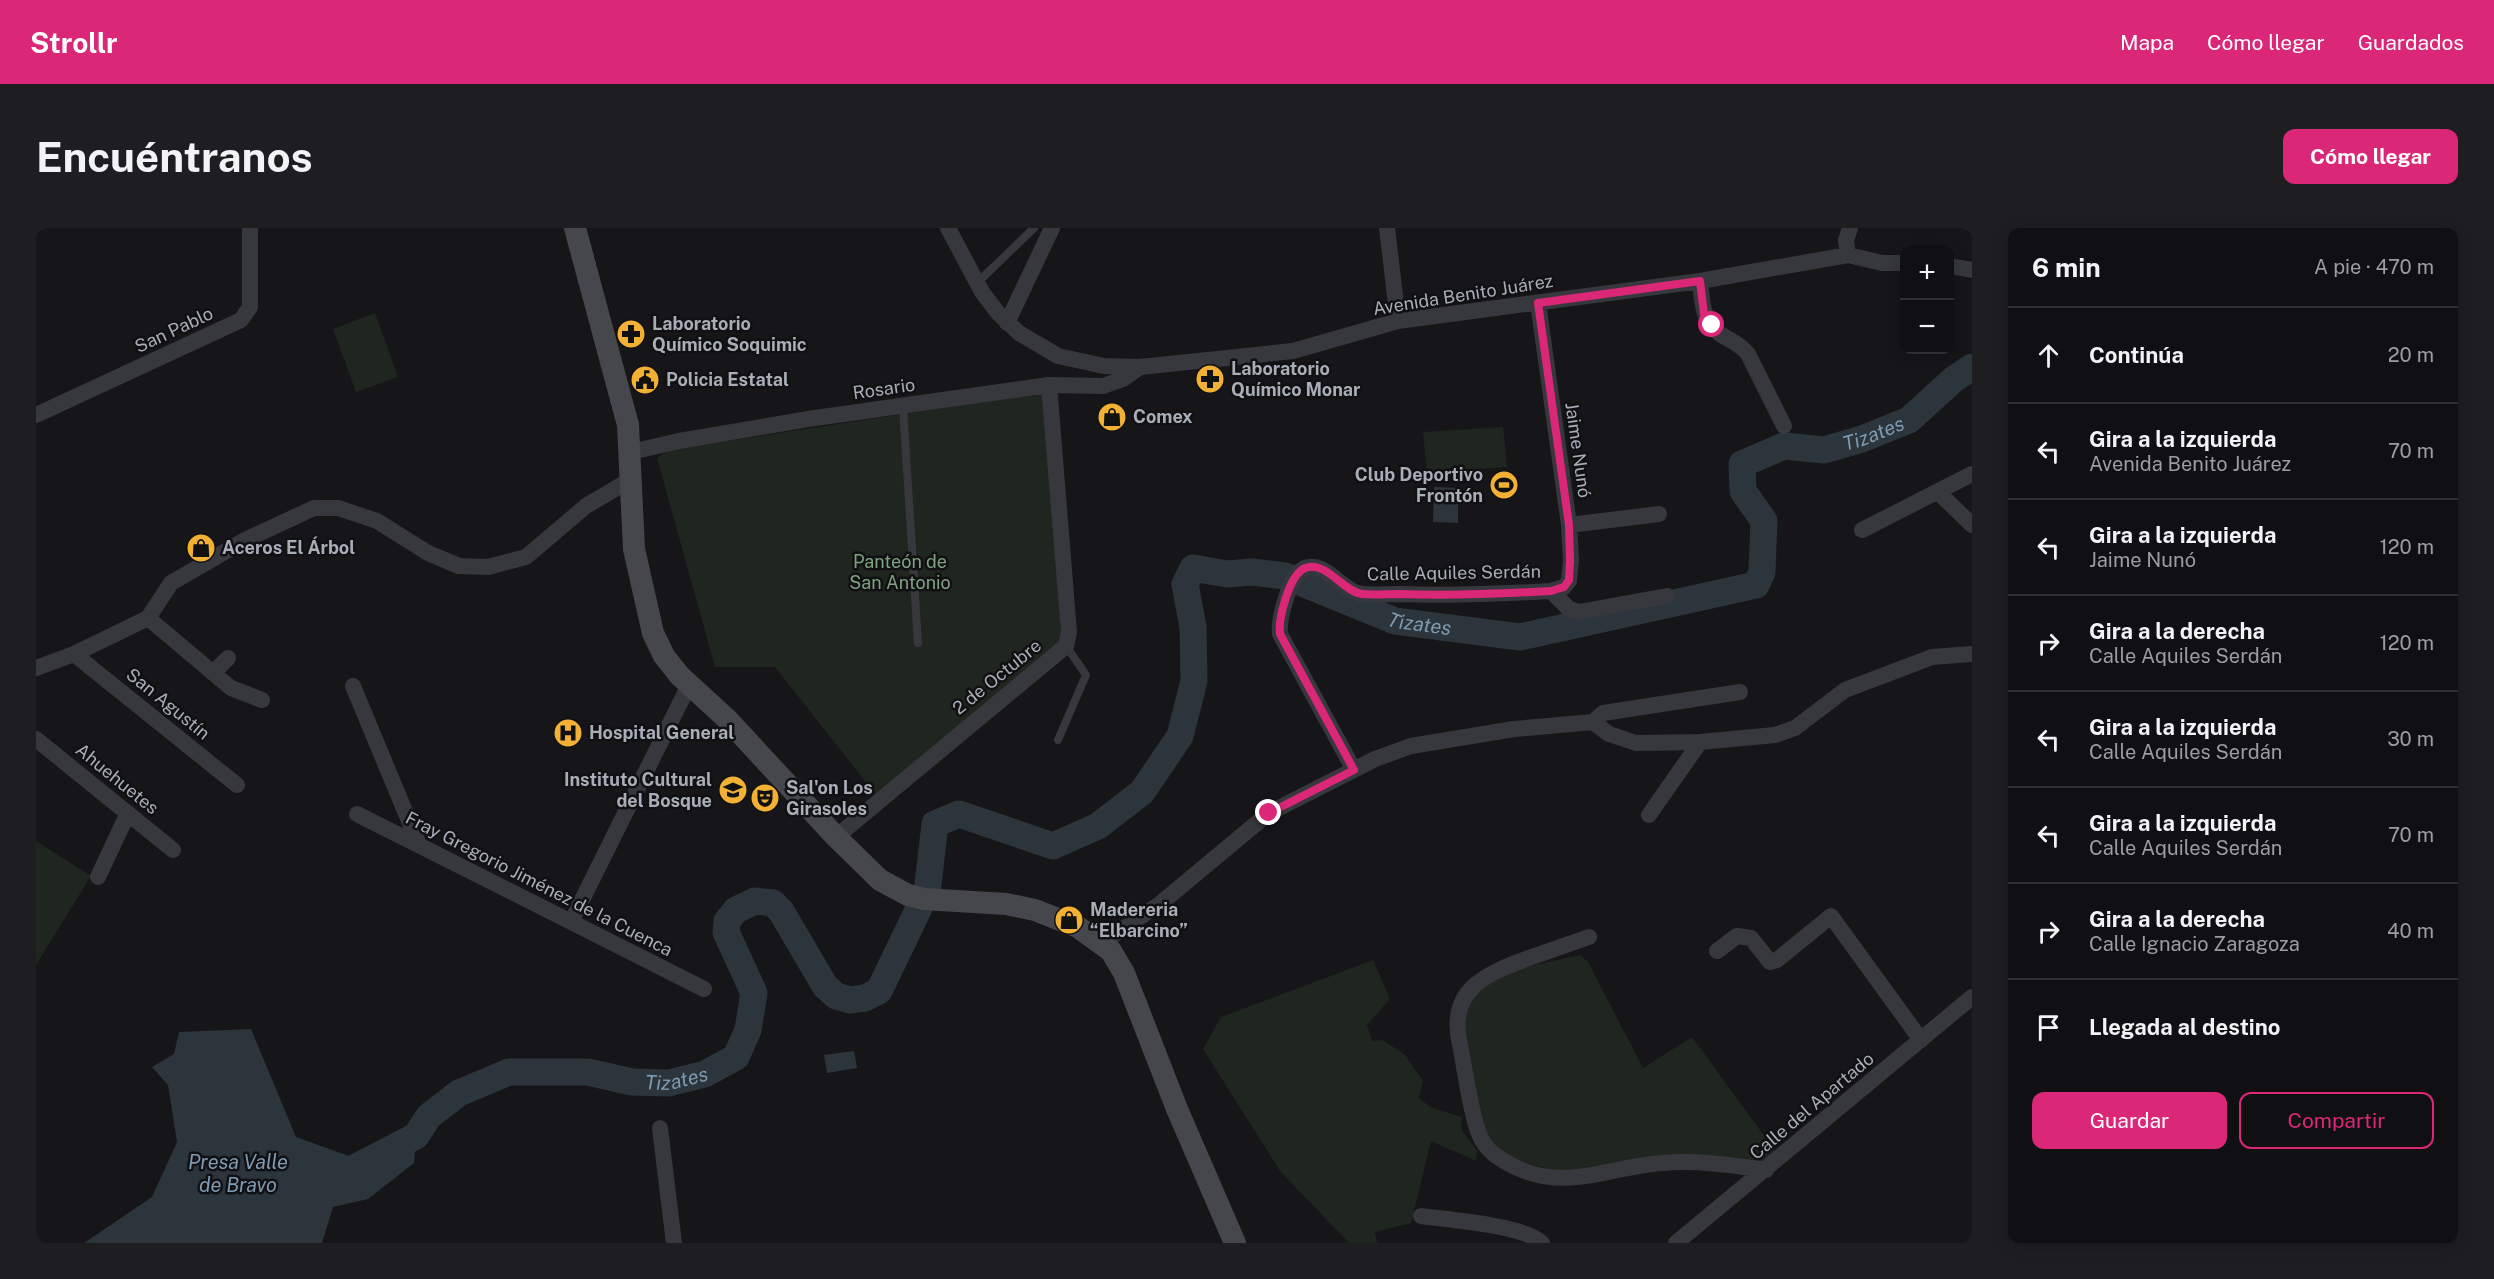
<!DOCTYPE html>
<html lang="es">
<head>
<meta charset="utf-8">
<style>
  body { margin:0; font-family:"Public Sans",sans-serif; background:#1e1e20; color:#f1f3f6 }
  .controls { position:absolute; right:18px; top:18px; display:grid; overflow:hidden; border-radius:12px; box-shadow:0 3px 15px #0003 }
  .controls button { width:54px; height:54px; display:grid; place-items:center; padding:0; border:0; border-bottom:2px solid #303032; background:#101012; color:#f1f3f6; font:30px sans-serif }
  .stop { position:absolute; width:18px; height:18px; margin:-14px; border:4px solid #db2777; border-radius:50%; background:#fff }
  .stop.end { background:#db2777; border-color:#fff; box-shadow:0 2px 6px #0008 }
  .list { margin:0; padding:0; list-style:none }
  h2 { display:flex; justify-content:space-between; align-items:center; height:78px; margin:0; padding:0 24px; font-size:26px }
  h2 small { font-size:20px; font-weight:400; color:#9c9d9f }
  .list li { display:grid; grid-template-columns:39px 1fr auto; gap:18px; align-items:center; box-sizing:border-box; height:96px; padding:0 24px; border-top:2px solid #303032 }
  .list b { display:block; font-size:22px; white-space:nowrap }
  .list p { margin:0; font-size:20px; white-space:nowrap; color:#9c9d9f }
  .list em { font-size:20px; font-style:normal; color:#9c9d9f }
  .actions { display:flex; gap:12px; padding:18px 24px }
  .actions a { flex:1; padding:14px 0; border:2px solid #db2777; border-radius:12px; text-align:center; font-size:21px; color:#db2777 }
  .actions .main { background:#db2777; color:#fff }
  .icon { flex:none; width:33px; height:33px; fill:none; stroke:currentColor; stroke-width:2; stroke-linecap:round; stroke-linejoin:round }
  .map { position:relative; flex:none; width:1936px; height:1015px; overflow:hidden; border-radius:12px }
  header { display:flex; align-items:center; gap:36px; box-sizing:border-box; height:84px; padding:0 30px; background:#db2777; color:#fff }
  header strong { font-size:28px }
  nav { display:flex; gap:33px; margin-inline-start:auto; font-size:21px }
  .intro { display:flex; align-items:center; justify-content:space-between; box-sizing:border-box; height:144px; padding:0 36px }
  h1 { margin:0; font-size:42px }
  .button { padding:15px 27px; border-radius:12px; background:#db2777; color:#fff; font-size:21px; font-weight:700 }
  main { display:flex; gap:36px; padding:0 36px }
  aside { flex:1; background:#101012; border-radius:12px; box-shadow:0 3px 15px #0003 }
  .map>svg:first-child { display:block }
</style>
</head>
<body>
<header>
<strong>Strollr</strong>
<nav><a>Mapa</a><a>Cómo llegar</a><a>Guardados</a></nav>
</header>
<div class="intro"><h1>Encuéntranos</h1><a class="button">Cómo llegar</a></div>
<main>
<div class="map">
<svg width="1936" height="1015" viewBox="0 0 1936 1015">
  <rect width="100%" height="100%" fill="#161618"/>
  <path fill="#1e261f" d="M339,85l23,64 -42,15 -23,-63z
    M1009,164l17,249 -186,154 -101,-128h-60l-58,-209 12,-8z
    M1467,199l4,40 -80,5 -4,-40z
    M0,613l55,35 -55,89z
    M1544,727l8,7 55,106 49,-31 84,115 -19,12 -188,10 -46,-12 -19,-8 -22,-23 -19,-115 16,-27 30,-18z
    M1337,732l17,39 -23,26 5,16 11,-1 22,15 18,26 -4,17 11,9 31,10 1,14 15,19 -1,11 -45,-20 -20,82 -36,9 2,11h-28l-69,-72 -77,-122 18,-32z"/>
  <path fill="#2c353c" d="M1398,259l24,1v35l-25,-1z
    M215,801l45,108 75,27 45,-28 -2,27 -46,36 -35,8 -11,36h-238l68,-46 25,-55 -9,-57 -16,-18 22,-13 5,-22z
    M818,823l3,17 -30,5 -3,-18z"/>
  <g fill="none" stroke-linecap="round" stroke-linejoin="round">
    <g stroke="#2c353c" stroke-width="27">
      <path id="s1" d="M892,657l7,-61 24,-10 94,32 45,-20 44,-34 38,-56 14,-55 -1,-54 -8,-43 8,-16 34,6 25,-2 33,4 110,45 125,16 236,-52 6,-13 2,-51 -21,-30 -1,-27 42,-18 40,4 38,-11 47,-19 45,-41 18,-12"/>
      <path id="s2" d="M299,950l81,-42 13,-20 30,-23 50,-21h79l44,10 37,1 36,-9 31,-17 12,-27 6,-37 -28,-61 1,-11 9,-11 19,-9 18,2 8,8 44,75 11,10 14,4 15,-2 14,-7 41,-85"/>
    </g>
    <path stroke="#37383d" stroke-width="8" d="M941,55l57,-55
      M867,179l15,236
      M1022,512l28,-65 -20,-29"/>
    <path stroke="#37383d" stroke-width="16" d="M912,0l34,64 16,21 21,20 39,23 46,10 36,1 153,-16 105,-30 302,-40 148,-26 34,8h22
      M1351,0l11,93
      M1812,27l-2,-15 4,-12
      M1914,38l22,4
      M1664,53c2,19 2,41 20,53 11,7 19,9 28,20l36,72
      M971,95l45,-95
      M0,187l205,-95 9,-13v-79
      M595,224l48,-11 129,-22 241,-34 54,1 20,-7 17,-12
      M1902,264l34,33
      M1533,297l90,-11
      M1826,302l110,-56
      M1515,363l18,18 10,3 88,-16
      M112,390l83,70 31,12
      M38,426l163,131
      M0,440l38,-14 74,-36 23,-35 74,-43 69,-32h24l39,13 51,32 31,13 29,1 38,-10 60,-51 44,-26
      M177,445l15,-15
      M317,458l66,159
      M1557,494l10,-9 137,-21
      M0,511l137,111
      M1318,542l-74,-136c-2,-15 10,-60 25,-66 21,-8 37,24 57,26 12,1 24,0 37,0 51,2 101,0 152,-3l13,-4 5,-6 2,-21 -2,-35 -31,-222
      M321,586l347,175
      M1613,587l51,-73
      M800,609l230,-191 3,-14 -20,-247
      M62,649l30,-64
      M535,694l118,-237
      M1553,709c-20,7 -40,14 -60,21 -44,16 -82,32 -69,87 5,23 12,81 23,97 7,11 17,17 28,23 54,28 96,2 151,-2 34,-3 69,2 104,7
      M1066,715l59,-40 108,-90 106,-54 36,-13 103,-17 79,-7 16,12 27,9 64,-1 75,-7 20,-7 50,-38 87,-33 40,-3
      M1681,723l20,-15 14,2 19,24 7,-2 54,-44 90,124
      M624,900l14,115
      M1385,988c29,4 102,9 121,27
      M1640,1015l296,-246"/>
    <path stroke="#45474d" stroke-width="22" d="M539,0l53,197 6,124 19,84 11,23 16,20 47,43 109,118 44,43 28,15 16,4 82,5 29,6 43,17 33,24 13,22 53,136 58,134"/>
  </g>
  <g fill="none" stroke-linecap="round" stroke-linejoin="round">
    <path stroke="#db2777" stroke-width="8" d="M1233,585l85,-43 -74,-136c-2,-15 9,-59 25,-66 21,-8 37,23 57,26 12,1 24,0 37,0 51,2 101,0 152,-3l13,-4 5,-7 1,-20 -1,-35 -31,-222 162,-22 4,33 8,11"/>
  </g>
  <defs>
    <g id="pharmacy-disc" transform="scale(1.5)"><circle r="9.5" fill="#f2b134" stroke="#111113"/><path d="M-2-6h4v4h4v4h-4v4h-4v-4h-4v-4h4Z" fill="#111"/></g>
    <g id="civic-disc" transform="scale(1.5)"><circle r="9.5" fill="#f2b134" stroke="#111113"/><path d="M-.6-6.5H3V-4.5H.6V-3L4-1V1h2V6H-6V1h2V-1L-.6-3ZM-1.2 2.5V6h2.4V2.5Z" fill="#111"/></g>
    <g id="shop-disc" transform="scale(1.5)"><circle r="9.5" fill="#f2b134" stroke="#111113"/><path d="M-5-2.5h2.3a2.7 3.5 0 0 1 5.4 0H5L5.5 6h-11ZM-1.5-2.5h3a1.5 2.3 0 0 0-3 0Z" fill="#111"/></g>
    <g id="stadium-disc" transform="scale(1.5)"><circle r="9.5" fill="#f2b134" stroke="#111113"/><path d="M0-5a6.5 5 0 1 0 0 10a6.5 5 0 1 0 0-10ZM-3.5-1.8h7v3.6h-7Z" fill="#111"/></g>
    <g id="hospital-disc" transform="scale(1.5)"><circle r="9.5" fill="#f2b134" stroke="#111113"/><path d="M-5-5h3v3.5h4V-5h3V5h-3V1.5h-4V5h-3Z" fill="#111"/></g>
    <g id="school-disc" transform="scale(1.5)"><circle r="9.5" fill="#f2b134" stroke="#111113"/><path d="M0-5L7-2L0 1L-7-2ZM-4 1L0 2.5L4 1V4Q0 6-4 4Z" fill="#111"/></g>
    <g id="theatre-disc" transform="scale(1.5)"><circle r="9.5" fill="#f2b134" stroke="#111113"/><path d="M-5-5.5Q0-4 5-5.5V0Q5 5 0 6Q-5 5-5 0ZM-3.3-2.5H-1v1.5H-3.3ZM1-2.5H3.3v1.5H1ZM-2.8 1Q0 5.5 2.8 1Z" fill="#111"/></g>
  </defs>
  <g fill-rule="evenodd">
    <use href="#pharmacy-disc" x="595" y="106"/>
    <use href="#pharmacy-disc" x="1174" y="151"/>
    <use href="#civic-disc" x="609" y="152"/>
    <use href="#shop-disc" x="1076" y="189"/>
    <use href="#stadium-disc" x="1468" y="257"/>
    <use href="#shop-disc" x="165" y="320"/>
    <use href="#hospital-disc" x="532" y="505"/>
    <use href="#school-disc" x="697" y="562"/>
    <use href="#theatre-disc" x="729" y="570"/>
    <use href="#shop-disc" x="1033" y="692"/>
  </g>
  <g text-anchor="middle" stroke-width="5" stroke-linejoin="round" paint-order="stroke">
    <g font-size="18" fill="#a8adb8" stroke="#111113">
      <text transform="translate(1427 67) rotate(-9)" y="6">Avenida Benito Juárez</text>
      <text transform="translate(138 102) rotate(-25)" y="6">San Pablo</text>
      <text transform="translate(848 161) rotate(-8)" y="6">Rosario</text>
      <text transform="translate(1542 222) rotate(82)" y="6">Jaime Nunó</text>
      <text transform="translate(1418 345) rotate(-1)" y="6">Calle Aquiles Serdán</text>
      <text transform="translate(961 449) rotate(-39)" y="6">2 de Octubre</text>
      <text transform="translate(132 476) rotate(39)" y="6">San Agustín</text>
      <text transform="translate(81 551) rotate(39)" y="6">Ahuehuetes</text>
      <text transform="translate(503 656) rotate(27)" y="6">Fray Gregorio Jiménez de la Cuenca</text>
      <text transform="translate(1776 878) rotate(-40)" y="6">Calle del Apartado</text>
    </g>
    <g font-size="18" font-weight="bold" fill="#a8adb8" stroke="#111113" text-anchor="start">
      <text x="616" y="102">Laboratorio<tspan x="616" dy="21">Químico Soquimic</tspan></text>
      <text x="1195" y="147">Laboratorio<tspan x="1195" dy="21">Químico Monar</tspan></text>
      <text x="630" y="158">Policia Estatal</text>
      <text x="1097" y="195">Comex</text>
      <text x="1447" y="253" text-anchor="end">Club Deportivo<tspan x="1447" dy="21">Frontón</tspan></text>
      <text x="186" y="326">Aceros El Árbol</text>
      <text x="553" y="511">Hospital General</text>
      <text x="676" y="558" text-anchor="end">Instituto Cultural<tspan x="676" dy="21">del Bosque</tspan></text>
      <text x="750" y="566">Sal'on Los<tspan x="750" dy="21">Girasoles</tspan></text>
      <text x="1054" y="688">Madereria<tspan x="1054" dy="21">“Elbarcino”</tspan></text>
    </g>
    <g font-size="18" fill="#7fa381" stroke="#111113">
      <text x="864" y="340">Panteón de<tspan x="864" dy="21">San Antonio</tspan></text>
    </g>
    <g font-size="20" font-style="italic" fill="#7f9bb3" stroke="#111113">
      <text dy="7" stroke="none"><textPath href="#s1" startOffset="1378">Tizates</textPath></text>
      <text dy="7" stroke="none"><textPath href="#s1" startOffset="768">Tizates</textPath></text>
      <text dy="7" stroke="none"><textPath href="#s2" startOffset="376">Tizates</textPath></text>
      <text x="202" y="941">Presa Valle<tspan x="202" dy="23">de Bravo</tspan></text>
    </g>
  </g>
</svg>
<div class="controls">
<button>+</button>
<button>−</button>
</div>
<div class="stop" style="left:1676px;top:97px"></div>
<div class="stop end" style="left:1233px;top:585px"></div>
</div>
<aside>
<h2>6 min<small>A pie · 470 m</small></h2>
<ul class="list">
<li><svg class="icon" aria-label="ahead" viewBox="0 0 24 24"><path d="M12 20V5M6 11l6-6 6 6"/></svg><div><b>Continúa</b></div><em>20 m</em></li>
<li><svg class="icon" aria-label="left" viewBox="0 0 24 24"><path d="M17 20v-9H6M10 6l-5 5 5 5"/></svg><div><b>Gira a la izquierda</b><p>Avenida Benito Juárez</p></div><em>70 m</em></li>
<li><svg class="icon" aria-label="left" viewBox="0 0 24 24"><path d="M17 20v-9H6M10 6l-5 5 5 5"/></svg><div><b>Gira a la izquierda</b><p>Jaime Nunó</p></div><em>120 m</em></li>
<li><svg class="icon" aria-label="right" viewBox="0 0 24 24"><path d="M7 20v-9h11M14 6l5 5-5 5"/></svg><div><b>Gira a la derecha</b><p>Calle Aquiles Serdán</p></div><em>120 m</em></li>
<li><svg class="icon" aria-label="left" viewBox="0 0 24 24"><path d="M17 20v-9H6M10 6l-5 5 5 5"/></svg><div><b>Gira a la izquierda</b><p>Calle Aquiles Serdán</p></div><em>30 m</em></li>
<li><svg class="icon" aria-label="left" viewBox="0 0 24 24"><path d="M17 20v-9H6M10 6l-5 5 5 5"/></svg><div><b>Gira a la izquierda</b><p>Calle Aquiles Serdán</p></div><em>70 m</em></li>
<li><svg class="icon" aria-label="right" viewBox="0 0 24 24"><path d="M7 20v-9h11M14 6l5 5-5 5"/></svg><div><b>Gira a la derecha</b><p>Calle Ignacio Zaragoza</p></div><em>40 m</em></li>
<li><svg class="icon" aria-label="arrive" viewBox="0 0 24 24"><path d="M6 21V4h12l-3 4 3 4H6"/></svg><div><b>Llegada al destino</b></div></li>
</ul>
<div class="actions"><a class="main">Guardar</a><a>Compartir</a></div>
</aside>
</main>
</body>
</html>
